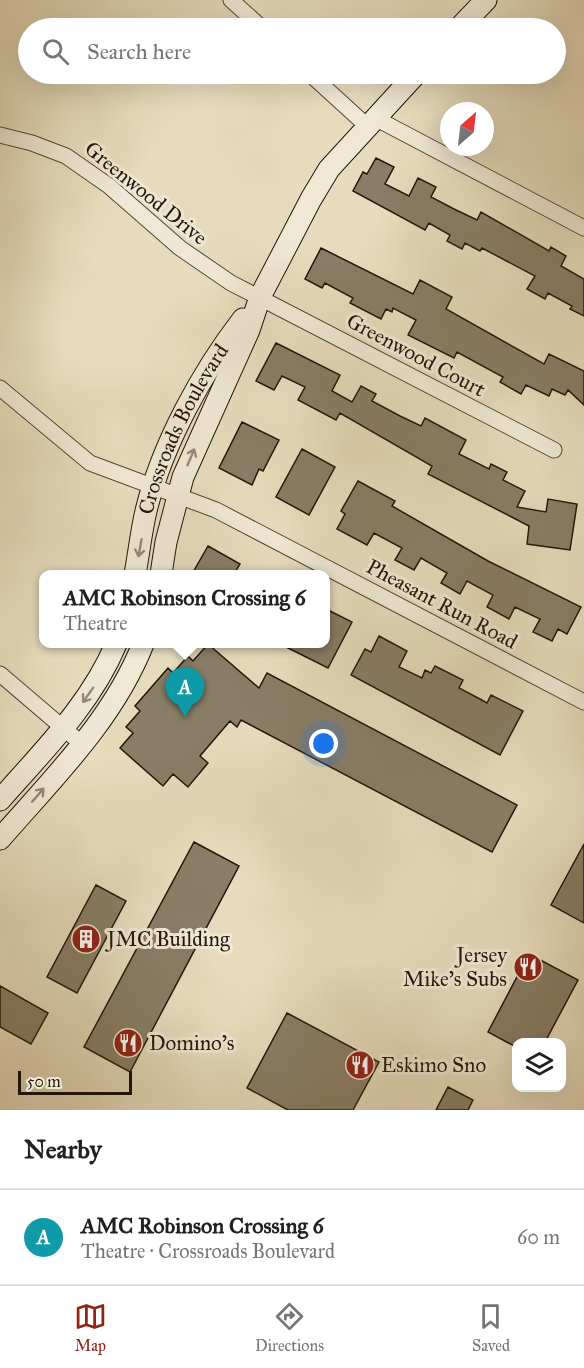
<!DOCTYPE html>
<html lang="en">
<head>
<meta charset="utf-8">
<style>
  body { margin:0; font-family:"IM FELL Great Primer",serif; background:#f2f2f2; color:#202124 }
  .controls { position:absolute; right:18px; bottom:18px; display:grid; overflow:hidden; border-radius:12px; box-shadow:0 6px 24px #0002 }
  .controls button { width:54px; height:54px; display:grid; place-items:center; padding:0; border:0; border-bottom:2px solid #e0e0e0; background:#fff; color:#202124; font:30px sans-serif }
  .compass { position:absolute; left:440px; top:102px; width:54px; height:54px; border-radius:50%; background:#fff; box-shadow:0 6px 24px #0002; rotate:28deg }
  .scale { position:absolute; left:18px; bottom:15px; width:114px; box-sizing:border-box; padding-left:6px; border:3px solid #221708; border-top:0; font-size:16px; line-height:21px; white-space:nowrap; color:#221708; -webkit-text-stroke:4px #efe8d4; paint-order:stroke }
  .you { position:absolute; left:324px; top:744px; width:21px; height:21px; margin:-15px; border:4px solid #fff; border-radius:50%; background:#1a73e8; box-shadow:0 0 0 9px #1a73e833 }
  .badge { display:grid; place-items:center; width:39px; height:39px; border-radius:50%; background:#8f2418; color:#fff; font-size:20px; font-weight:700 }
  .pin { position:absolute; translate:-50% -50px; filter:drop-shadow(0 2px 3px #0008) }
  .pin::after { content:''; position:absolute; top:32px; width:21px; height:18px; background:inherit; clip-path:polygon(0 0,100% 0,50% 100%) }
  .popup { position:absolute; left:39px; top:570px; width:291px; height:78px; box-sizing:border-box; display:grid; place-content:center; border-radius:12px; background:#fff; filter:drop-shadow(0 2px 4px #0005); font-size:20px; white-space:nowrap; color:#757577 }
  .popup b { font-size:22px; color:#202124 }
  .popup::after { content:''; position:absolute; left:50%; top:100%; margin-left:-12px; border:12px solid transparent; border-top-color:#fff }
  .list { margin:0; padding:0; list-style:none }
  h2 { display:flex; justify-content:space-between; align-items:center; height:78px; margin:0; padding:0 24px; font-size:26px }
  h2 small { font-size:20px; font-weight:400; color:#757577 }
  .list li { display:grid; grid-template-columns:39px 1fr auto; gap:18px; align-items:center; box-sizing:border-box; height:96px; padding:0 24px; border-top:2px solid #e0e0e0 }
  .list b { display:block; font-size:22px; white-space:nowrap }
  .list p { margin:0; font-size:20px; white-space:nowrap; color:#757577 }
  .list em { font-size:20px; font-style:normal; color:#757577 }
  .icon { flex:none; width:33px; height:33px; fill:none; stroke:currentColor; stroke-width:2; stroke-linecap:round; stroke-linejoin:round }
  .map { position:relative; flex:none; width:584px; height:1110px; overflow:hidden }
  .search { position:absolute; background:#fff; box-shadow:0 6px 24px #0002; left:18px; right:18px; top:18px; height:66px; display:flex; align-items:center; gap:15px; box-sizing:border-box; padding:0 21px; border-radius:33px; color:#757577; font-size:22px }
  .sheet { height:174px; background:#fff }
  nav { display:flex; justify-content:space-around; align-items:center; box-sizing:border-box; height:84px; border-top:2px solid #e0e0e0; background:#fff; font-size:16px; color:#757577 }
  nav a { display:grid; justify-items:center; gap:3px }
  nav .on { color:#8f2418 }
  .map>svg:first-child { display:block }
</style>
</head>
<body>
<div class="map">
<svg width="584" height="1110" viewBox="0 0 584 1110">
  <rect width="100%" height="100%" fill="#e6dcbd"/>
  <filter id="stains"><feTurbulence type="fractalNoise" baseFrequency=".00333" numOctaves="4"/><feColorMatrix values="0 0 0 0 .2 0 0 0 0 .09 0 0 0 0 .02 0 0 0 .5 -.17"/></filter>
  <radialGradient id="worn" r=".72"><stop offset=".6" stop-color="#630" stop-opacity="0"/><stop offset="1" stop-color="#630" stop-opacity=".3"/></radialGradient>
  <path fill="#887d66" stroke="#221708" stroke-width="1.5" d="M376,158l18,9 -9,17 24,12 9,-18 18,9 -5,10 23,12 23,11 4,-8 68,39 2,-4 15,9 -5,10 23,13v37l-14,-7 2,-3 -24,-13 -3,6 -18,-10 8,-13 -53,-28 -2,3 -15,-8 -3,6 -15,-8 3,-6 -21,-12 -4,7 -72,-39 10,-19 4,2z
    M321,248l92,46 7,-14 32,17 -6,12 98,55 5,-10 35,17v34l-16,-15 -3,5 -13,-6 -3,7 -23,-11 -5,9 -21,-12 3,-5 -46,-25 -3,6 -46,-23 8,-15 -23,-12 -1,4 -6,-3 -5,10 -31,-16 3,-5 -28,-15 -3,5 -17,-9z
    M276,343l64,32 -8,16 20,11 9,-16 15,8 -4,7 28,15 21,10 4,-8 41,22 -7,14 30,15 2,-5 16,8 -4,8 22,11 -8,16 29,5 2,-13 29,5 -7,46 -43,-6 2,-18 -101,-52 4,-8 -92,-53 -4,7 -38,-20 7,-13 -23,-11 -8,14 -18,-9z
    M242,422l37,18 -16,31 -4,-2 -7,16 -33,-17z
    M302,449l33,18 -26,48 -33,-18z
    M358,481l37,20 -3,5 96,55 93,46 -14,27 -9,-5 -6,12 -19,-9 7,-13 -25,-12 -6,12 -22,-12 6,-12 -26,-14 -7,13 -19,-11 6,-10 -26,-15 -7,12 -19,-10 7,-12 -28,-15 -7,12 -30,-16 8,-15 -4,-3z
    M208,546l32,18 -6,10h-42z
    M326,609l26,13 -24,46 -48,-24h46z
    M379,636l28,15 -8,16 23,11 3,-8 6,3 4,-7 28,14 -4,8 21,11 7,4 4,-8 32,16 -23,44 -149,-80 14,-26 6,3z
    M208,644l51,44 8,-15 250,132 -25,47 -251,-132 -4,7 -7,-6 -30,35 8,7 -20,24 -15,-13 -10,12 -43,-38 13,-15 -7,-6 14,-16 -5,-5 33,-38 5,5 15,-17 5,5z
    M194,842l45,24 -109,206 -46,-25z
    M584,844v79l-33,-18z
    M96,885l30,16 -49,92 -30,-16z
    M529,954l49,26 -33,62h-29v5l-28,-15z
    M0,986l48,27 -17,31 -31,-17z
    M287,1013l92,49 -26,48h-65l-41,-22z
    M448,1087l25,13 -5,10h-32z"/>
  <g fill="none" stroke-linecap="round" stroke-linejoin="round">
    <g stroke="#534835" stroke-width="17">
      <path id="street" d="M231,0l31,28
        M310,74l57,52
        M375,118l209,110
        M0,135l32,8 34,13 43,30 71,62 51,35 323,167
        M0,388l90,75 126,47 368,192
        M0,674l82,70"/>
    </g>
    <g stroke="#221708" stroke-width="23">
      <g id="secondary">
        <path d="M459,28l27,-28"/>
        <path id="s1" d="M135,574c4,-21 6,-42 11,-63 16,-66 56,-139 97,-192"/>
        <path d="M161,574l5,-32 17,-65 66,-147 11,-33 51,-98 18,-30 87,-95"/>
        <path d="M0,800c43,-49 91,-96 116,-156"/>
        <path d="M0,839c53,-61 113,-119 143,-195"/>
      </g>
    </g>
    <use href="#street" stroke="#efe8d4" stroke-width="15"/>
    <use href="#secondary" stroke="#efe8d4" stroke-width="21"/>
  </g>
  <defs><path id="oneway-shaft" d="M-6 0H5M1.5-3L5.5 0L1.5 3" fill="none" stroke-width="1.6" stroke-linecap="round" stroke-linejoin="round" transform="scale(1.5)"/></defs>
  <g stroke="#938a78">
    <use href="#oneway-shaft" transform="translate(191 457) rotate(-67)"/>
    <use href="#oneway-shaft" transform="translate(140 548) rotate(100)"/>
    <use href="#oneway-shaft" transform="translate(88 695) rotate(125)"/>
    <use href="#oneway-shaft" transform="translate(38 795) rotate(-49)"/>
  </g>
  <defs>
    <g id="building-disc" transform="scale(1.5)"><circle r="9.5" fill="#8f2418" stroke="#efe8d4"/><path d="M-4-6H4V6H1V3H-1V6H-4ZM-2.5-4.3h1.7v1.8h-1.7ZM.8-4.3h1.7v1.8H.8ZM-2.5-1h1.7V.8h-1.7ZM.8-1h1.7V.8H.8Z" fill="#fff"/></g>
    <g id="restaurant-disc" transform="scale(1.5)"><circle r="9.5" fill="#8f2418" stroke="#efe8d4"/><path d="M-5-6h1v4h1v-4h1v4h1v-4h1v5L-1.5 .5V6h-2V.5L-5-1ZM5-6V6H3V1.5H1.5Q1.5-4 5-6Z" fill="#fff"/></g>
  </defs>
  <g fill-rule="evenodd">
    <use href="#building-disc" x="86" y="939"/>
    <use href="#restaurant-disc" x="528" y="967"/>
    <use href="#restaurant-disc" x="128" y="1043"/>
    <use href="#restaurant-disc" x="360" y="1065"/>
  </g>
  <g text-anchor="middle" stroke-width="6" stroke-linejoin="round" paint-order="stroke">
    <g font-size="21" fill="#221708" stroke="#efe8d4">
      <text transform="translate(146 193) rotate(39)" y="7">Greenwood Drive</text>
      <text transform="translate(416 355) rotate(28)" y="7">Greenwood Court</text>
      <text dy="7" stroke="none"><textPath href="#s1" startOffset="154">Crossroads Boulevard</textPath></text>
      <text transform="translate(442 604) rotate(28)" y="7">Pheasant Run Road</text>
    </g>
    <g font-size="21" fill="#221708" stroke="#efe8d4" text-anchor="start">
      <text x="107" y="946">JMC Building</text>
      <text x="507" y="962" text-anchor="end">Jersey<tspan x="507" dy="24">Mike's Subs</tspan></text>
      <text x="149" y="1050">Domino's</text>
      <text x="381" y="1072">Eskimo Sno</text>
    </g>
  </g>
  <rect width="100%" height="100%" filter="url(#stains)"/>
  <rect width="100%" height="100%" fill="url(#worn)"/>
</svg>
<div class="controls">
<button><svg class="icon" aria-label="layers" viewBox="0 0 24 24"><path d="M12 4l9 5-9 5-9-5zM3 14l9 5 9-5"/></svg></button>
</div>
<svg class="compass" viewBox="-18 -18 36 36"><path d="M0-13l5 13h-10z" fill="#e53935"/><path d="M0 13l5-13h-10z" fill="#757577"/></svg>
<div class="scale">50 m</div>
<div class="you"></div>
<div class="pin badge" style="left:185px;top:717px;background:#0f9aa8">A</div>
<div class="popup"><b>AMC Robinson Crossing 6</b>Theatre</div>
<div class="search"><svg class="icon" aria-label="search" viewBox="0 0 24 24"><circle cx="10" cy="10" r="6"/><path d="M15 15l6 6"/></svg>Search here</div>
</div>
<section class="sheet">
<h2>Nearby<small></small></h2>
<ul class="list">
<li><span class="badge" style="background:#0f9aa8">A</span><div><b>AMC Robinson Crossing 6</b><p>Theatre · Crossroads Boulevard</p></div><em>60 m</em></li>
</ul>
</section>
<nav>
<a class="on"><svg class="icon" aria-label="map" viewBox="0 0 24 24"><path d="M3 6l6-2 6 2 6-2v14l-6 2-6-2-6 2zM9 4v14M15 6v14"/></svg>Map</a>
<a><svg class="icon" aria-label="directions" viewBox="0 0 24 24"><path d="M12 3l9 9-9 9-9-9zM9 14v-3h6M13 9l2 2-2 2"/></svg>Directions</a>
<a><svg class="icon" aria-label="saved" viewBox="0 0 24 24"><path d="M7 4h10v16l-5-4-5 4z"/></svg>Saved</a>
</nav>
</body>
</html>
